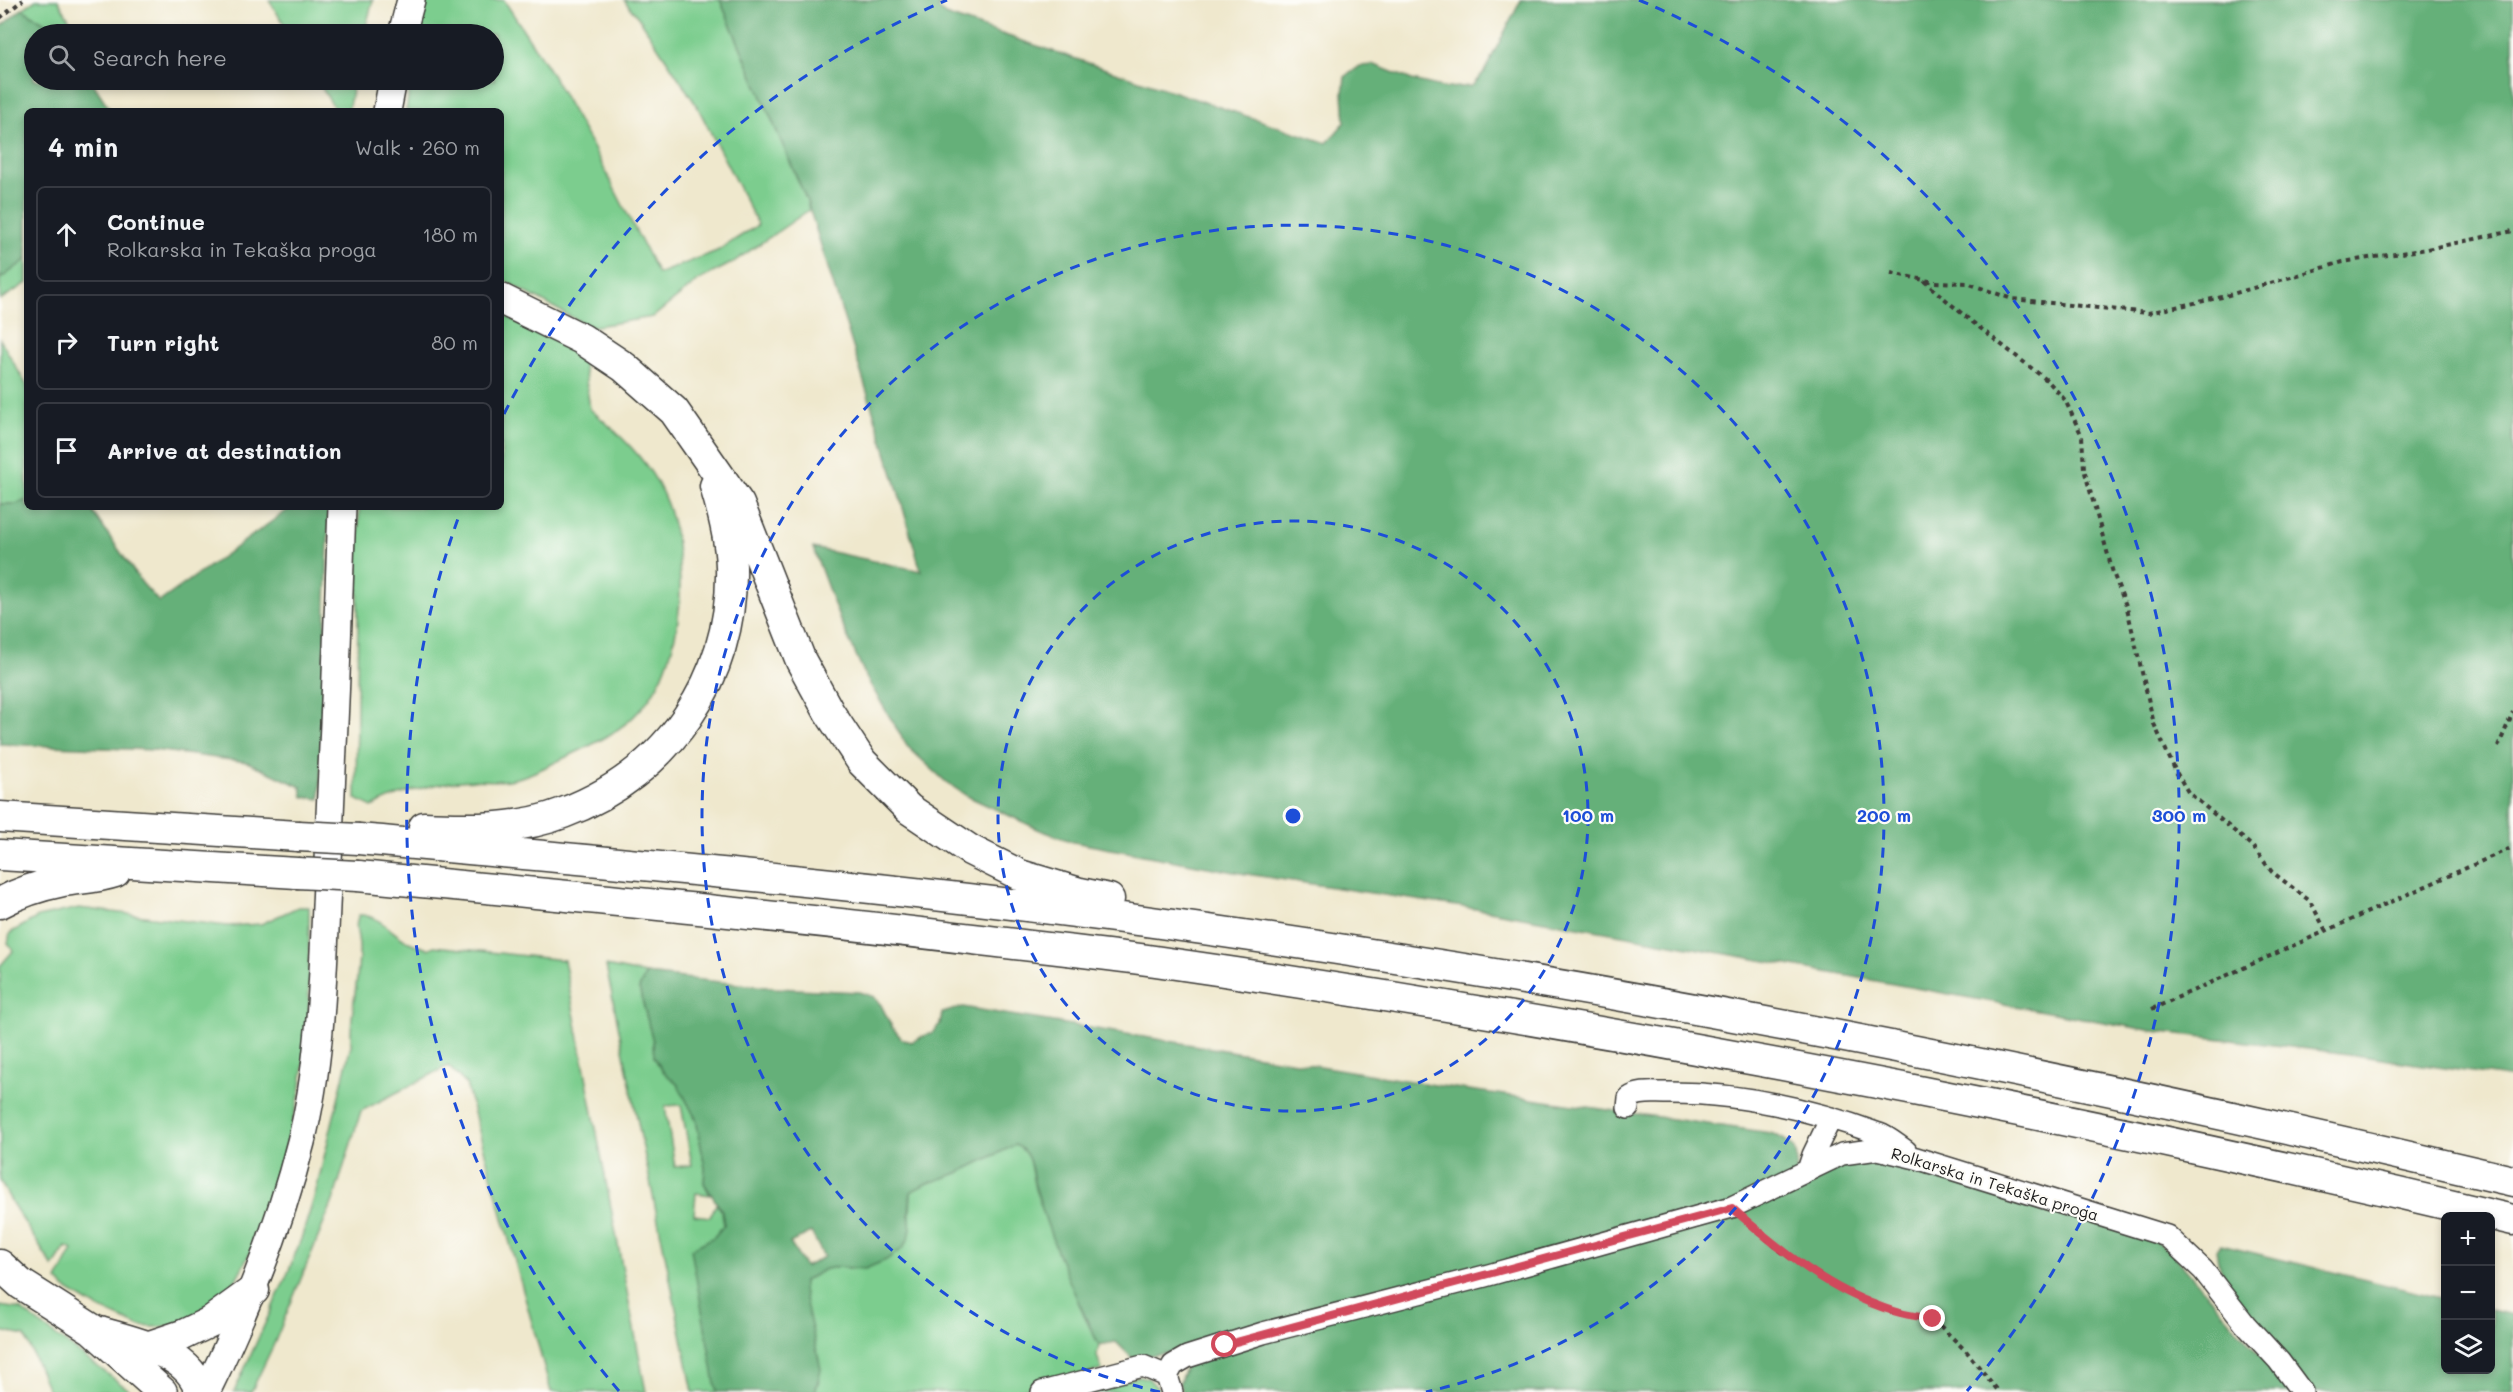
<!DOCTYPE html>
<html lang="en">
<head>
<meta charset="utf-8">
<style>
  body { margin:0; font-family:Mali,sans-serif; background:#20242c; color:#f1f3f6 }
  .controls { position:absolute; right:18px; bottom:18px; display:grid; overflow:hidden; border-radius:9px; box-shadow:0 3px 9px #0003 }
  .controls button { width:54px; height:54px; display:grid; place-items:center; padding:0; border:0; border-bottom:2px solid #363941; background:#171b24; color:#f1f3f6; font:30px sans-serif }
  .stop { position:absolute; width:18px; height:18px; margin:-14px; border:4px solid #d1495b; border-radius:50%; background:#fff }
  .stop.end { background:#d1495b; border-color:#fff; box-shadow:0 2px 6px #0008 }
  .list { margin:0; padding:0; list-style:none }
  h2 { display:flex; justify-content:space-between; align-items:center; height:78px; margin:0; padding:0 24px; font-size:26px }
  h2 small { font-size:20px; font-weight:400; color:#9ea1a6 }
  .list li { display:grid; grid-template-columns:39px 1fr auto; gap:18px; align-items:center; box-sizing:border-box; height:96px; margin:0 12px 12px; padding:0 12px; border:2px solid #363941; border-radius:9px }
  .list b { display:block; font-size:22px; white-space:nowrap }
  .list p { margin:0; font-size:20px; white-space:nowrap; color:#9ea1a6 }
  .list em { font-size:20px; font-style:normal; color:#9ea1a6 }
  .icon { flex:none; width:33px; height:33px; fill:none; stroke:currentColor; stroke-width:2; stroke-linecap:round; stroke-linejoin:round }
  .map { position:relative; flex:none; width:2513px; height:1392px; overflow:hidden }
  .search { position:absolute; background:#171b24; box-shadow:0 3px 9px #0003; left:24px; top:24px; width:480px; height:66px; display:flex; align-items:center; gap:15px; box-sizing:border-box; padding:0 21px; border-radius:33px; color:#9ea1a6; font-size:22px }
  .panel { position:absolute; background:#171b24; box-shadow:0 3px 9px #0003; left:24px; top:108px; width:480px; height:402px; border-radius:9px }
  .map>svg:first-child { display:block }
</style>
</head>
<body>
<div class="map">
<svg width="2513" height="1392" viewBox="0 0 2513 1392">
  <rect width="100%" height="100%" fill="#fdfcf7"/>
  <filter id="ink" filterUnits="userSpaceOnUse"><feTurbulence type="fractalNoise" baseFrequency=".0167" numOctaves="2"/><feDisplacementMap in="SourceGraphic" scale="12" xChannelSelector="R" yChannelSelector="G"/><feConvolveMatrix kernelMatrix="1 2 1 2 8 2 1 2 1" color-interpolation-filters="sRGB"/></filter>
  <filter id="wash" filterUnits="userSpaceOnUse"><feTurbulence type="fractalNoise" baseFrequency=".008" numOctaves="4" result="noise"/><feDisplacementMap in="SourceGraphic" scale="24" xChannelSelector="R" yChannelSelector="G"/><feGaussianBlur stdDeviation="1.35" result="paint"/><feColorMatrix in="noise" values="0 0 0 0 0 0 0 0 0 0 0 0 0 0 0 0 0 1.4 0 .05"/><feComposite in="paint" operator="in"/></filter>
  <g filter="url(#wash)">
    <rect width="100%" height="100%" fill="#efe8cd"/>
    <path fill="#7ccd8e" stroke="#4c7455" stroke-width="1.5" fill-rule="evenodd" d="M36,0h22l20,34h-15l-41,-25z
      M269,0h104l-9,34h-74z
      M427,0h77l44,68 46,81 64,125 59,-23 41,-26 -61,-119 -56,-85 -17,-21h96l87,201 2,9 -77,53 -33,17 -46,37 -63,10 -89,-48v-168h-95l5,-31h83v-46h-75z
      M317,80h37l-6,31h-12z
      M27,259v24l-27,17v-21z
      M501,314l81,38 8,57c64,54 87,88 90,173 1,44 -10,95 -40,128 -19,22 -50,36 -76,48 -16,8 -37,19 -55,22 -16,2 -33,-1 -50,1 -26,3 -64,13 -87,26l-16,-8 3,-292h142z
      M0,339l27,47v114l-11,4h-16z
      M298,907h11v121l-9,65 -33,128 -33,62 -22,27 -28,17h-29l-17,-1 -44,-20 -30,-18 -7,-8 16,-30 -7,-3 -13,20 -41,-64 -12,-23v-214l13,-15 -5,-8 2,-10 28,-16 41,-9 148,18 34,-2z
      M359,915c18,-1 31,16 46,25 7,4 15,6 23,9l6,-3 130,14 82,432h-95l-85,-308 -18,-18 -87,45 -28,90 -59,143 -23,48h-17l53,-117 14,-36 14,-44 36,-150c-2,-33 9,-65 8,-98 0,-11 -6,-22 0,-32z
      M606,966l40,8 -7,14 14,53 1,16 8,13 16,15 18,34 9,49 -1,15 6,12 -14,-2 -2,22 16,2 6,-13 6,7 2,14 -10,12 2,152 2,3h-25zM681,1105l11,60 -17,2 -10,-61z
      M1015,1145l7,3 7,11 6,30 22,59 27,68 15,29 -2,11 5,14 -90,22h-197l4,-11 -16,-91 1,-9 21,-12 14,-2 13,2 57,-31 2,-46c16,-12 35,-13 53,-22 17,-8 34,-17 51,-25z
      M0,1306l20,3 112,83h-83l-24,-56 -25,-5z
      M1140,1376l8,2 13,14h-85z"/>
    <path fill="#65b079" stroke="#40664a" stroke-width="1.5" fill-rule="evenodd" d="M720,0h223l-5,8 7,7 382,128 18,-21 -2,-29 2,-16 15,-11 15,-1 37,15 34,8 26,-2 12,-14 37,-72h992v1078l-180,-26 -180,-21 -664,-120 -249,-38 -167,-31 -33,-12 -73,-34 -21,-14 -39,-36 -40,-67 -28,-61 -26,-70 108,23 -24,-84 -90,-286z
      M22,9l41,25h-29v46h57l20,31h-84v148l-27,20v-252z
      M27,500v7h62l53,76 17,19 133,-95 37,2 -9,290 -17,-2 -2,-10 -54,-25 -93,-12 -154,-6v-240h16z
      M646,974l130,14 83,4 15,5 7,8 11,22 10,12 9,3 22,-10 7,-8 2,-11 21,-6 478,79 330,47c22,10 29,14 25,39l40,-10 45,-5 274,84 14,9 123,142h-1110l-3,-8 6,-16 1,-18 -54,8 -16,-16 -17,3c-25,-50 -48,-103 -63,-156 -5,-15 -3,-37 -21,-44 -17,8 -34,17 -51,25 -18,9 -36,10 -53,22l-2,22 2,15 -2,9 -7,11 -16,11 -21,9 -26,-2 -14,2 -21,12 -1,9 18,79 -6,23h-97l-2,-3 -25,-140 23,-12 10,-12 -2,-14 -18,-28 1,-15 -9,-49 -18,-34 -16,-15 -8,-13 -1,-16 -14,-53zM811,1232l13,25 -19,10 -15,-24z
      M2221,1245l224,54 1,71h44l1,-60 22,5v77h-203l-74,-94 -17,-30 -3,-19z"/>
  </g>
  <g filter="url(#ink)">
    <g fill="none" stroke-linecap="round" stroke-linejoin="round">
      <g stroke="#3c3b37" stroke-width="24">
        <path id="minor" d="M1628,1108l1,-10c10,-7 24,-5 35,-5 73,-1 147,16 215,41 9,3 18,11 27,17
          M1808,1170l5,-15 18,-37
          M1042,1392l101,-26 24,10
          M1172,1392l-5,-16 6,-11 14,-8 76,-24 222,-57 247,-69 110,-53 36,-5 38,9 251,78 36,34 42,54 34,37 23,31"/>
      </g>
      <g stroke="#3c3b37" stroke-width="30">
        <path id="major" d="M402,34l9,-34
          M387,111l6,-31
          M206,1392c40,-81 73,-163 95,-250 21,-82 22,-174 26,-258 6,-126 11,-251 15,-377"/>
      </g>
      <g stroke="#3c3b37" stroke-width="33">
        <path id="highway" d="M501,299l81,40 42,28 50,44 65,93 62,157 28,51 33,50 47,47 61,41 50,25 60,18 29,6
          M0,817l298,19
          M424,827c45,2 96,3 139,-14 104,-39 171,-134 168,-247 -1,-26 -8,-54 -16,-80
          M359,839c263,24 525,47 786,82 460,63 916,153 1368,260
          M0,855l297,18
          M358,876c208,20 416,39 623,64 58,7 116,13 174,21 457,66 909,152 1358,259
          M0,903c18,-10 43,-18 63,-22 19,-3 34,-3 52,-9
          M0,1265l21,19 71,45 70,63
          M100,1332c35,11 91,20 100,60
          M147,1347l36,-12 27,-13 44,-32"/>
      </g>
      <path stroke="#3c3b37" stroke-width="4" stroke-dasharray="4.5 4.5" stroke-linecap="butt" d="M0,18l23,-18
        M1891,273l43,9 33,1 45,16 136,14 74,-16 121,-35 84,-13 86,-18
        M1924,281l42,36 82,64 17,19 17,36 2,33 29,104 14,35 27,116 22,48 12,20 64,54 20,26 38,29 16,30
        M2498,747l15,-35
        M2152,1009l361,-162
        M1746,1220l35,31 61,39 51,22 40,7 34,33 32,40"/>
      <use href="#minor" stroke="#fff" stroke-width="21"/>
      <use href="#major" stroke="#fff" stroke-width="27"/>
      <use href="#highway" stroke="#fff" stroke-width="30"/>
      <g stroke="#3c3b37" stroke-width="33" stroke-linecap="butt">
        <path id="highway-bridge" d="M298,836l61,3
          M297,873l61,3"/>
      </g>
      <use href="#highway-bridge" stroke="#fff" stroke-width="30"/>
    </g>
  </g>
  <g fill="none" stroke-linecap="round" stroke-linejoin="round" filter="url(#ink)">
    <path stroke="#d1495b" stroke-width="8" d="M1225,1345l507,-137c49,43 97,83 161,103 12,4 27,6 40,8"/>
  </g>
  <g fill="none" stroke="#1d4ed8" stroke-width="3" stroke-dasharray="10 8">
    <circle cx="1293" cy="816" r="295"/>
    <path d="M1160 1392A591 591 0 1 1 1426 1392"/>
    <path d="M619 1391A886 886 0 0 1 460 513M504 414A886 886 0 0 1 947 0M1639 0A886 886 0 0 1 1967 1391"/>
  </g>
  <g text-anchor="middle" stroke-width="4.5" stroke-linejoin="round" paint-order="stroke">
    <g font-size="16" fill="#1c1c1c" stroke="#fdfcf7">
      <text transform="translate(1995 1184) rotate(17)" y="6">Rolkarska in Tekaška proga</text>
    </g>
  </g>
  <circle cx="1293" cy="816" r="9" fill="#1d4ed8" stroke="#fdfcf7" stroke-width="3"/>
  <g font-size="18" text-anchor="middle" font-weight="bold" fill="#1d4ed8" stroke="#fdfcf7" stroke-width="4.5" stroke-linejoin="round" paint-order="stroke">
    <text x="1588" y="822">100 m</text>
    <text x="1884" y="822">200 m</text>
    <text x="2179" y="822">300 m</text>
  </g>
</svg>
<div class="controls">
<button>+</button>
<button>−</button>
<button><svg class="icon" aria-label="layers" viewBox="0 0 24 24"><path d="M12 4l9 5-9 5-9-5zM3 14l9 5 9-5"/></svg></button>
</div>
<div class="stop" style="left:1225px;top:1345px"></div>
<div class="stop end" style="left:1933px;top:1319px"></div>
<div class="search"><svg class="icon" aria-label="search" viewBox="0 0 24 24"><circle cx="10" cy="10" r="6"/><path d="M15 15l6 6"/></svg>Search here</div>
<section class="panel">
<h2>4 min<small>Walk · 260 m</small></h2>
<ul class="list">
<li><svg class="icon" aria-label="ahead" viewBox="0 0 24 24"><path d="M12 20V5M6 11l6-6 6 6"/></svg><div><b>Continue</b><p>Rolkarska in Tekaška proga</p></div><em>180 m</em></li>
<li><svg class="icon" aria-label="right" viewBox="0 0 24 24"><path d="M7 20v-9h11M14 6l5 5-5 5"/></svg><div><b>Turn right</b></div><em>80 m</em></li>
<li><svg class="icon" aria-label="arrive" viewBox="0 0 24 24"><path d="M6 21V4h12l-3 4 3 4H6"/></svg><div><b>Arrive at destination</b></div></li>
</ul>
</section>
</div>
</body>
</html>
